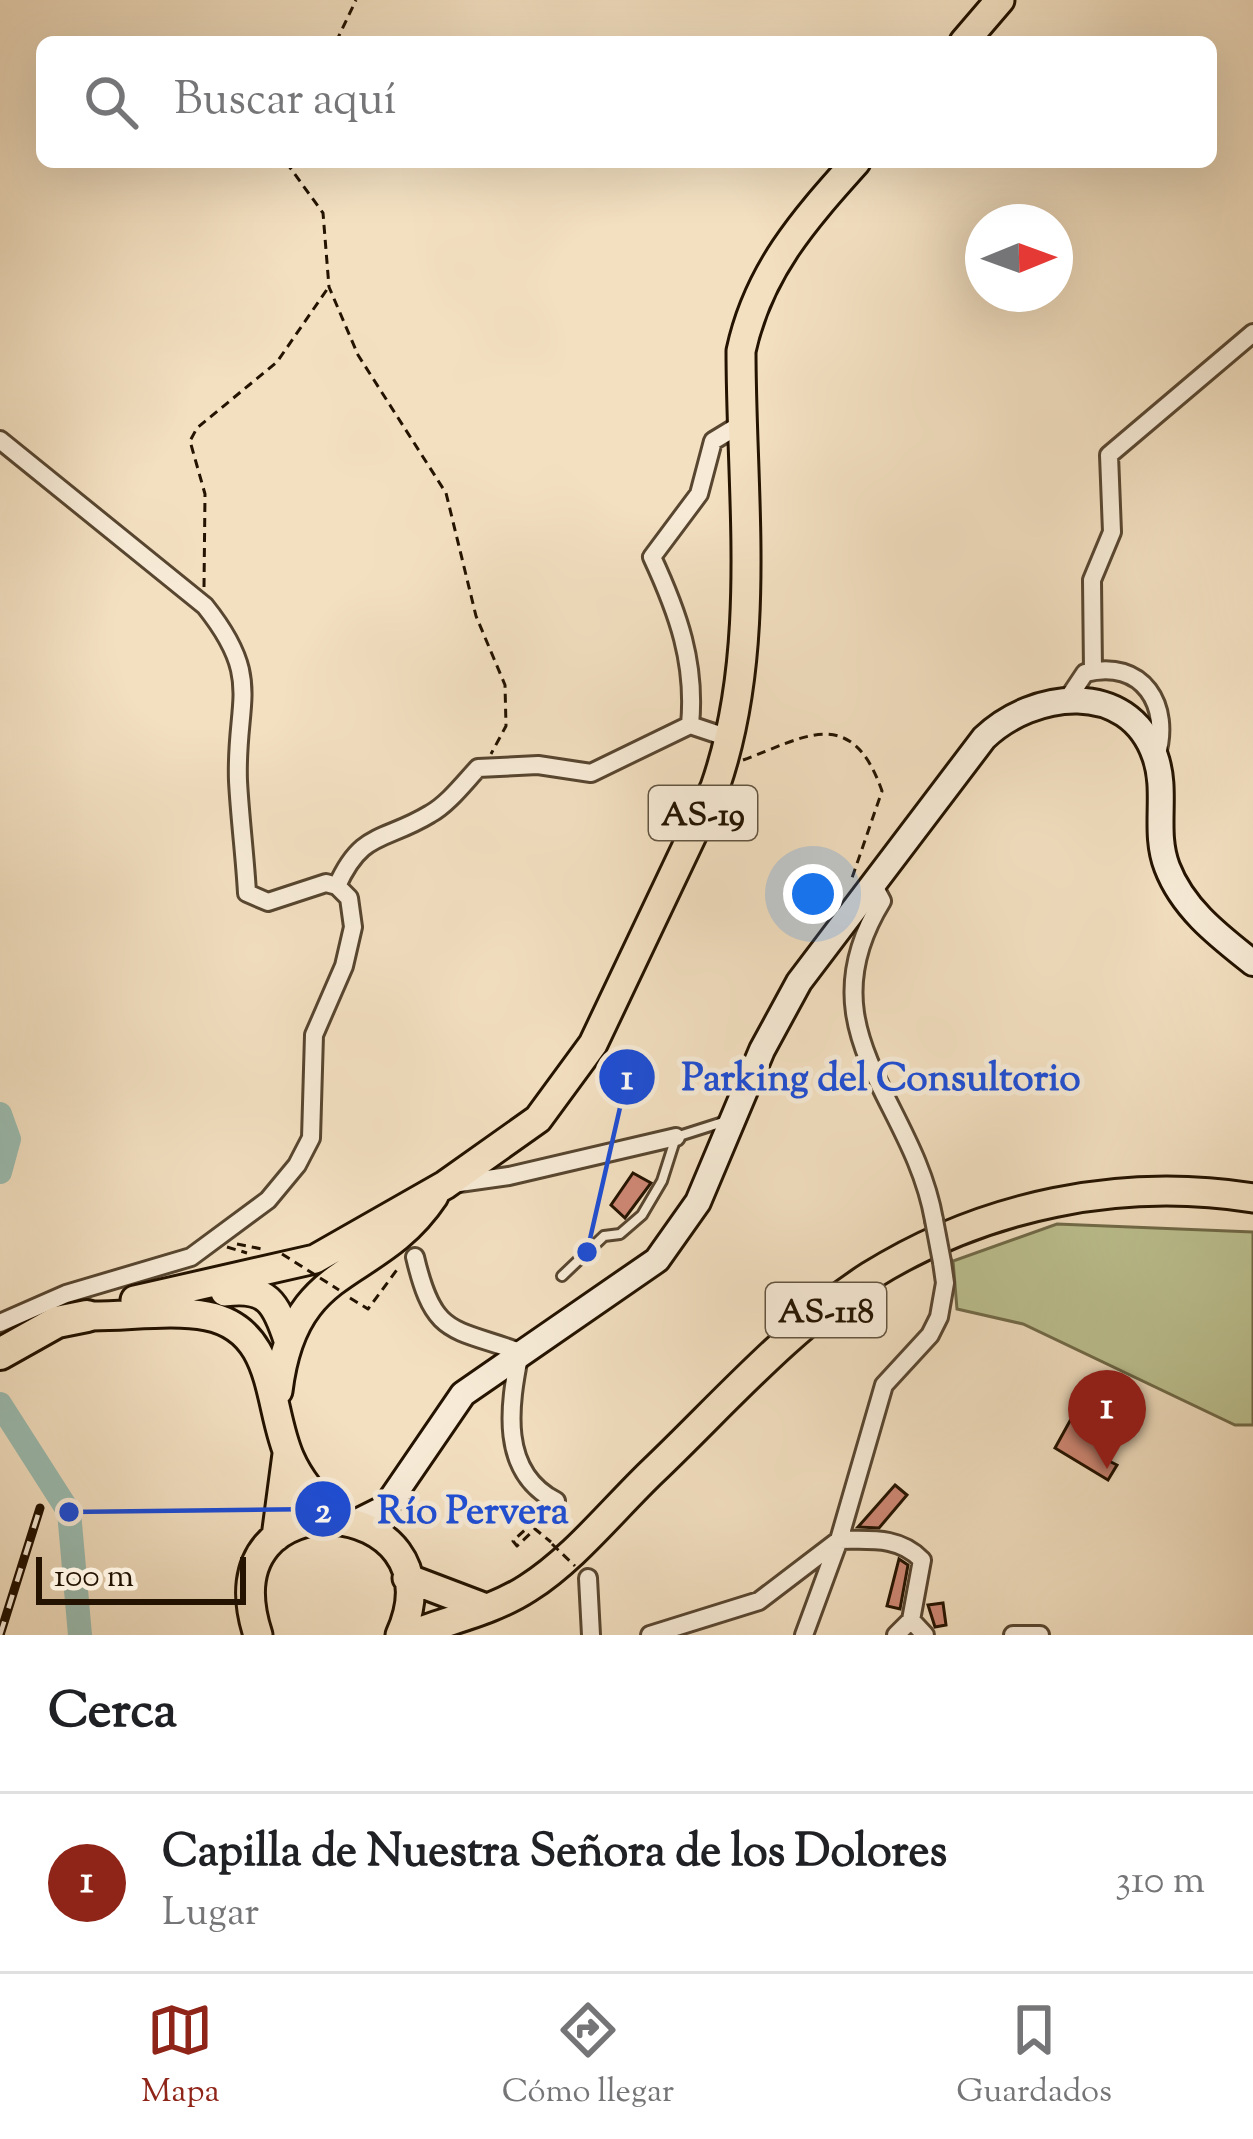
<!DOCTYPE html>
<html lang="es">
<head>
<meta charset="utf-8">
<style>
  body { margin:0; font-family:"Sorts Mill Goudy",serif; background:#f2f2f2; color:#202124 }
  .compass { position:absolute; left:965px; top:204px; width:108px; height:108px; border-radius:50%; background:#fff; box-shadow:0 12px 48px #0002; rotate:89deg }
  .scale { position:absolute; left:36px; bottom:30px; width:210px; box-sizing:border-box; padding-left:12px; border:6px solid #241300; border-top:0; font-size:33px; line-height:42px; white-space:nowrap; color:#241300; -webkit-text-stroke:9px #f7ebd7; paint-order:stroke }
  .you { position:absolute; left:813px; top:894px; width:42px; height:42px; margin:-30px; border:9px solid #fff; border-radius:50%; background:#1a73e8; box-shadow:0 0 0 18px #1a73e833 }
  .badge { display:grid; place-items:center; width:78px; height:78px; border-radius:50%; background:#8f2418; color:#fff; font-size:39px; font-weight:700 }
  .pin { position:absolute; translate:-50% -99px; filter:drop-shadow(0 3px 6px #0008) }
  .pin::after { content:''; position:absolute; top:63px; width:42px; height:36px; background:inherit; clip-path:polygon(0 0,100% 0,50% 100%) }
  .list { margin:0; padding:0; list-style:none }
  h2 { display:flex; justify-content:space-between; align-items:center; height:156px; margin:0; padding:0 48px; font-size:51px }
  h2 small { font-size:39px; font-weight:400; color:#757577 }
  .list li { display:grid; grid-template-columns:78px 1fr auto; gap:36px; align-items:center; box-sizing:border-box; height:180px; padding:0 48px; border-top:3px solid #e0e0e0 }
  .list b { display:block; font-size:45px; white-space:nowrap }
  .list p { margin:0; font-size:39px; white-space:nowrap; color:#757577 }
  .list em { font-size:39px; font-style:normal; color:#757577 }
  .icon { flex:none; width:66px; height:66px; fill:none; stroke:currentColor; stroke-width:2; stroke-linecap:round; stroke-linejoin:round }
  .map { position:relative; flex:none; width:1253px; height:1635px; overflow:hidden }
  .search { position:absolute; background:#fff; box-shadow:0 12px 48px #0002; left:36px; right:36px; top:36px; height:132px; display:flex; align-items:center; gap:30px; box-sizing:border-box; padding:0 42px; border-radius:18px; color:#757577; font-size:45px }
  .sheet { height:336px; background:#fff }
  nav { display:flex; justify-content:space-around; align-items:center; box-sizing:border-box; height:168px; border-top:3px solid #e0e0e0; background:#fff; font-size:33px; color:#757577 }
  nav a { display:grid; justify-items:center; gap:6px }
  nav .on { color:#8f2418 }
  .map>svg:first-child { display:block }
</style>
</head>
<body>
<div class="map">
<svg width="1253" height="1635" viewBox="0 0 1253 1635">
  <rect width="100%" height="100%" fill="#f3e0c1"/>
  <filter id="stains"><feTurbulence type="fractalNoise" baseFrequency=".00167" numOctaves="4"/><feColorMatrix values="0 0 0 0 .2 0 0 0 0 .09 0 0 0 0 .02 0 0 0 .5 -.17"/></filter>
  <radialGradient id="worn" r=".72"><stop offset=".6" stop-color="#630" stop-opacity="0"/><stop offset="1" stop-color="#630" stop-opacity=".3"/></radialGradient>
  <path fill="#bdc291" stroke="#706a48" stroke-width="3" d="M1057,1224l196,8v193h-18l-212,-101 -66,-15 -4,-48z"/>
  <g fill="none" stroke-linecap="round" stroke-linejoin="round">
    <path stroke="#9bbdb1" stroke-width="24" d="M0,1114l9,25 -9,33
      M0,1404l69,108 11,123"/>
  </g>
  <path fill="#cf8875" stroke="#241300" stroke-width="3" d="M633,1173l18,10 -26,35 -14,-13z
    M1071,1419l43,25 -9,15 12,6 -9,15 -53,-32z
    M895,1485l12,10 -28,33 -21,-1z
    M899,1559l9,6 -8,44 -13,-3z
    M943,1603l3,22 -11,2 -7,-22z"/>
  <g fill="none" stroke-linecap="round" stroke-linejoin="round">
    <g stroke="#584630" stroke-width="14">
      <path id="lane" d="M562,1276l42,-40 16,-2 22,-19 20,-34 14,-44 47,-15"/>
    </g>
    <g stroke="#584630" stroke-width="22">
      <path id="street" d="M0,440l205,166c59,74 30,94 33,175 2,38 7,75 9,112l21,9 58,-19 11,3 12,12 4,29 -9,39 -30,69 -3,103 -14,27 -29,35 -77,57 -125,37 -66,29
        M1093,671l-1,-91 20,-48 -3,-77 144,-122
        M1067,700l18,-27c58,-15 87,33 71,84
        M690,725c6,-62 -12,-112 -38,-168l47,-63 14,-53 28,-17
        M873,884l9,17c-80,130 31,198 52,319
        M337,886c25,-56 47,-44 93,-72 18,-10 34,-31 48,-46l60,-3 53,8 99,-48 42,14
        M452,1184l57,-8 167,-39
        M415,1257c19,80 36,70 105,95 -11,54 -21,120 36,149
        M588,1578l3,57
        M911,1620l14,15
        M650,1635l109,-34 80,-61 45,-155 46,-50 9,-18 6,-34 -3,-21
        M804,1635l35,-95c31,0 60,-4 83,20l-11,60 -15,15
        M1013,1635h27"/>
    </g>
    <g stroke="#241300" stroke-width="30">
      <path id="secondary" d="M357,1522l28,-14 78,-114 194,-134 41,-58 64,-152 37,-68 185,-244c49,-47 144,-59 171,18 13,36 -2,75 12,111 16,42 52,69 86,96"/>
    </g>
    <g stroke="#241300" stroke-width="33">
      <path id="primary" d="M964,42l36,-42
        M225,1292c42,-6 51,11 63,48
        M135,1300l180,-41 130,-74 93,-66 55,-75 122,-257c48,-138 26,-292 26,-436 17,-79 62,-130 115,-189
        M87,1316c37,1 84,-7 120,0 71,14 60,91 83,142 10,23 26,40 43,59
        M278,1391c16,-133 97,-107 156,-195
        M276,1537l11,-83
        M407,1578l79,30
        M258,1635c-54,-164 206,-142 142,0
        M410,1635c38,-15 83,-24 118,-47 46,-29 86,-80 126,-118 68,-65 136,-143 216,-194 114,-71 251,-99 383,-78"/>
    </g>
    <g stroke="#241300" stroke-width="36">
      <path id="highway" d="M0,1354l57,-32 30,-6"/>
    </g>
    <path stroke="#241300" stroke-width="3" stroke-dasharray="9 6" stroke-linecap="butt" d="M336,42l20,-42
      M286,162l37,51 6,74 29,68 88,138 30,123 29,69 1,41 -15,28
      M204,587l1,-93 -15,-53 7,-13 80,-66 51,-74
      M743,760c59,-21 108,-58 139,31l-30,87
      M237,1244l25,5
      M227,1247l20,6
      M350,1298l18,11 31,-42
      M546,1510l-33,31 4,5 18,-17 16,13"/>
    <use href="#lane" stroke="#f7ebd7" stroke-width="8"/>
    <use href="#street" stroke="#f7ebd7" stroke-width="16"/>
    <use href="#secondary" stroke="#f7ebd7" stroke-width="24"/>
    <use href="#primary" stroke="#f3e0c1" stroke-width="27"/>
    <use href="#highway" stroke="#f3e0c1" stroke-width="30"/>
    <g stroke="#241300" stroke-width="9">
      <path id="rail" d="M0,1635l40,-127"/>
    </g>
    <use href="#rail" stroke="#f7ebd7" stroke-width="4.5" stroke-dasharray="14" stroke-linecap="butt"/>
    <g stroke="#584630" stroke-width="22" stroke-linecap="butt">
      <path id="street-bridge" d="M934,1220l8,42"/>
    </g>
    <path stroke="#241300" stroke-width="3" stroke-dasharray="9 6" stroke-linecap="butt" d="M282,1254l57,36
      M552,1544l23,22"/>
    <use href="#street-bridge" stroke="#f7ebd7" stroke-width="16"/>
  </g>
  <g text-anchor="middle" stroke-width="10" stroke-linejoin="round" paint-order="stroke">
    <g fill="#f7ebd7" stroke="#635440" stroke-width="3">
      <rect x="649" y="786" width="108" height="54" rx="9"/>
      <rect x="766" y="1283" width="120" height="54" rx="9"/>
    </g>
    <g font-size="33" font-weight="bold" fill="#241300">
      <text x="703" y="825">AS-19</text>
      <text x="826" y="1322">AS-118</text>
    </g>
  </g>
  <path fill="none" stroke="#1d4ed8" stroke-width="4.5" d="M587 1252L627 1077M69 1512L323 1509"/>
  <g fill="#1d4ed8" stroke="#f7ebd7" stroke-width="4.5">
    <circle cx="587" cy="1252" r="12"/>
    <circle cx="69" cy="1512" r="12"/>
    <circle cx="627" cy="1077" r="30"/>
    <circle cx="323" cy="1509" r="30"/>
  </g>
  <g font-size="36" text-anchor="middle" font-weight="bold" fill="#fff">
    <text x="627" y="1089">1</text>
    <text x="323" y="1522">2</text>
  </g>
  <g font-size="39" text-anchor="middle" font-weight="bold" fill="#1d4ed8" stroke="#f7ebd7" stroke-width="10" stroke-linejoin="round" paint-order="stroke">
    <text x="881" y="1090">Parking del Consultorio</text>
    <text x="473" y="1523">Río Pervera</text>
  </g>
  <rect width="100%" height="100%" filter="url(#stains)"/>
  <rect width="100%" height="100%" fill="url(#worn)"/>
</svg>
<svg class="compass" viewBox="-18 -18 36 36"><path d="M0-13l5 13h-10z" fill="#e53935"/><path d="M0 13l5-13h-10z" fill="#757577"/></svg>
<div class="scale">100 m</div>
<div class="you"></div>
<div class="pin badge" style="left:1107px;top:1469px">1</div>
<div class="search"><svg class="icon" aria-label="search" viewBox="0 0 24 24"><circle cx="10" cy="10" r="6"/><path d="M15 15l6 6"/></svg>Buscar aquí</div>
</div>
<section class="sheet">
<h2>Cerca<small></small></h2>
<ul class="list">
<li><span class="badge">1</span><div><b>Capilla de Nuestra Señora de los Dolores</b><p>Lugar</p></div><em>310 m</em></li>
</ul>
</section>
<nav>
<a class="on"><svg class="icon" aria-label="map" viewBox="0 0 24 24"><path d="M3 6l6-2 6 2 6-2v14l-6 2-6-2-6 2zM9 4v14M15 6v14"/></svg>Mapa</a>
<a><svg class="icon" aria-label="directions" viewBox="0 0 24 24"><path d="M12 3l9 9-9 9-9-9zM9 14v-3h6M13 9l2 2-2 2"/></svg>Cómo llegar</a>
<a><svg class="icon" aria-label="saved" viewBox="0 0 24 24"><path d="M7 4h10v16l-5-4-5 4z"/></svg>Guardados</a>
</nav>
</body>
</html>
